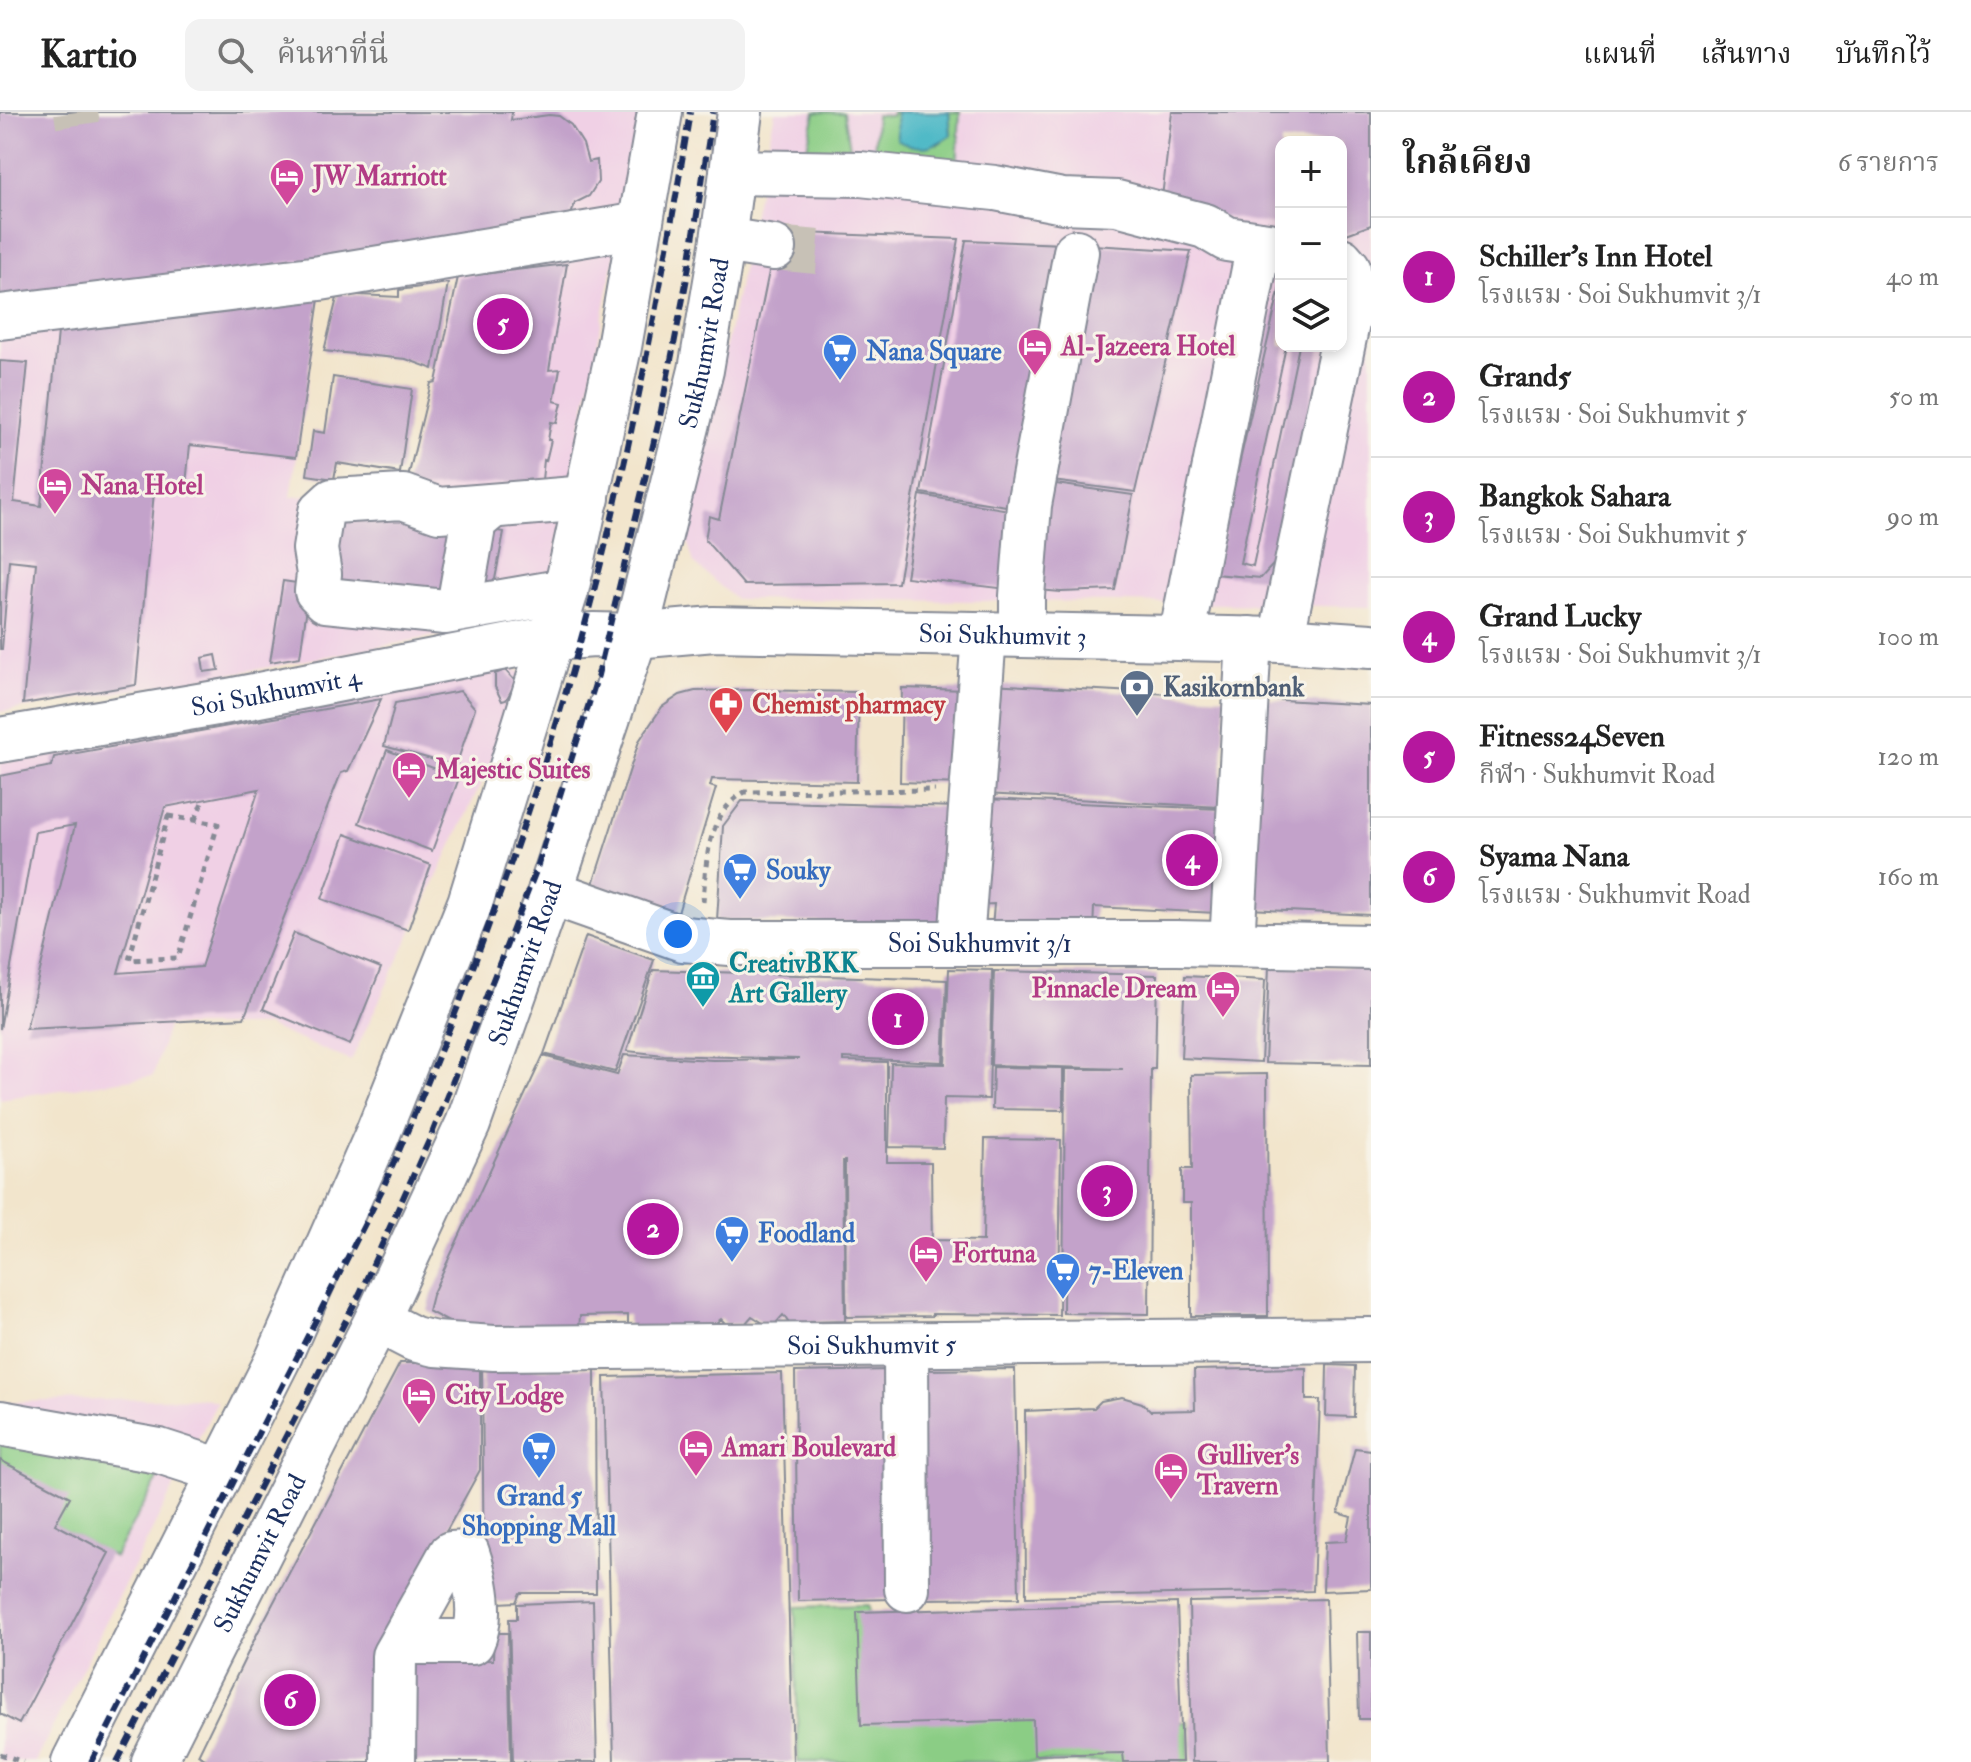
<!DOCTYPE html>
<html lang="th">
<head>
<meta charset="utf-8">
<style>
  body { margin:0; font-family:"IM FELL Double Pica","Noto Serif Thai",serif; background:#f2f2f2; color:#222 }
  .controls { position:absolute; right:24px; top:24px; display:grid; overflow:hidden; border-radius:16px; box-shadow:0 4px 12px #0003 }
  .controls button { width:72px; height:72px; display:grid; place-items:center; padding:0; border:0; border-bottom:2px solid #e0e0e0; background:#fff; color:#222; font:40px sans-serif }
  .you { position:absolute; left:678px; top:822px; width:28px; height:28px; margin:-20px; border:6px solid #fff; border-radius:50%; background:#1a73e8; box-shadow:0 0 0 12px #1a73e833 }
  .badge { display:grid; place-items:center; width:52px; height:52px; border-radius:50%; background:#b5179e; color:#fff; font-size:26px; font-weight:700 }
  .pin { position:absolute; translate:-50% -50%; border:4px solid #fff; box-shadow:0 2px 8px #0006 }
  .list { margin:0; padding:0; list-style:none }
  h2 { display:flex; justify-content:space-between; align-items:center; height:104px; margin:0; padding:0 32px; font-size:34px }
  h2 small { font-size:26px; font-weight:400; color:#767676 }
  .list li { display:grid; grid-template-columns:52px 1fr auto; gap:24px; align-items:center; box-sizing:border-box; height:120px; padding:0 32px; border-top:2px solid #e0e0e0 }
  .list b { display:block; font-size:30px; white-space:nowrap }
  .list p { margin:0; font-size:26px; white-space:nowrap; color:#767676 }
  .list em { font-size:26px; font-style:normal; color:#767676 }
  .icon { flex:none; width:44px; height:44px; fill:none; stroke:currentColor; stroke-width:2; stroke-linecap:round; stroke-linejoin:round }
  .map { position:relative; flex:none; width:1371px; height:1650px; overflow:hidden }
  header { display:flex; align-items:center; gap:48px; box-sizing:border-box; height:112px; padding:0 40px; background:#fff; border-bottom:2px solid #e0e0e0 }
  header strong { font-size:38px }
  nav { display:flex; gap:44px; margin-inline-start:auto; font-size:28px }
  .search { width:560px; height:72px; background:#f2f2f2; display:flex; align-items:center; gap:20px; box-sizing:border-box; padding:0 28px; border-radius:16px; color:#767676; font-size:30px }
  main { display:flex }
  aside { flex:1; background:#fff }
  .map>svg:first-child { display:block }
</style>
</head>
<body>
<header>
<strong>Kartio</strong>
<div class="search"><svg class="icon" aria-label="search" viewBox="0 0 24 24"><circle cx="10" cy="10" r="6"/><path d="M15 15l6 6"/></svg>ค้นหาที่นี่</div>
<nav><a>แผนที่</a><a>เส้นทาง</a><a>บันทึกไว้</a></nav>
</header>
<main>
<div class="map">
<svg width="1371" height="1650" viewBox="0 0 1371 1650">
  <rect width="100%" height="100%" fill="#f7f3e8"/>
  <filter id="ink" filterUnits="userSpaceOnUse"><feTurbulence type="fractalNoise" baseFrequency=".0125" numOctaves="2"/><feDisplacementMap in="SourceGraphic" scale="16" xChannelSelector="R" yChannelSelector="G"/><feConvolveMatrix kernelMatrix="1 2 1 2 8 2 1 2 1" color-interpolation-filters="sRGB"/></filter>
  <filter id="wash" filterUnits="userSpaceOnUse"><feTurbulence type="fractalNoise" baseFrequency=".006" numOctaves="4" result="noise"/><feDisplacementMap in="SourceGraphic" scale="32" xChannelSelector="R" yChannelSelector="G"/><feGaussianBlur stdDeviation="1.8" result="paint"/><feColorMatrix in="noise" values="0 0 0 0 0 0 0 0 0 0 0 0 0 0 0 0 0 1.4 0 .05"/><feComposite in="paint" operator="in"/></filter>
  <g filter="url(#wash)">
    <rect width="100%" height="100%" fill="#f2e5cc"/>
    <path fill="#f0d0e5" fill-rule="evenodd" d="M0,0h643l-99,504 -279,52 -265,44zM456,164l-51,214 -114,7 29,-204z
      M775,0h596v495l-253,-5 -383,-3 -41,-36 -8,-26zM1281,30h60v204h-60z
      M506,552l15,9 -4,33 -166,355 -84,-35h-99l-15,50 -153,23v-336z
      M205,1286l12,4 -182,360h-35v-360z"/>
    <path fill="#8bcd85" stroke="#537e72" stroke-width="2" d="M815,0l29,1 7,40 -45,-1z
      M892,0h4l-1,3 43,29 13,-9 -2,-23h11l-3,58 -83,-9 2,-46 15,1z
      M0,1321l167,30 -53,94 -114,-62z
      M868,1493l7,111 313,6 1,40h-391l-3,-155z"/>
    <path fill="#4bb8c6" stroke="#337492" stroke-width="2" d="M896,0h53l2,23c-19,14 -34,16 -54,4z"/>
    <g id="blocks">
      <path fill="#c3a2ca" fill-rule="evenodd" d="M0,0h512l-1,8 38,-5 10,1 12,9 12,19 5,18 9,-2 1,22 -9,14 -14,7 -5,15 -364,57 -6,-6 -200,38z
        M1172,0h199v113l-30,11v-94h-60v84l-120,-20z
        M777,120l182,7 -61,344 -154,2 -39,-45 4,-24 10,3z
        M966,128l98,4 -51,263 -92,-14z
        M1093,133l98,6 -56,241 -90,-12z
        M567,152l-18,106 11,-1 -6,32 8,2 -5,20 -6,-1 -3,18h3l-5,21 -2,-1 -2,20 -137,10 26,-107 5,-1 22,-105z
        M448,171l-15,86 -27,-10 -82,-8 14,-57 61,3v-7z
        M1280,175l1,59h5l-46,217 13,3 46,-220h22l-42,212 -18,20 -47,-4z
        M320,180l-24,165 -106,-12 -4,39 -31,-3 -19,204 -113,19 13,-141 -27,-3 -7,89h-2v-288l28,2 -14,139 27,4 17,-174z
        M333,265l79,12 -12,84 -63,-10 -3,16 -27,-4 6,-44 12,2z
        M1042,370l91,13 -18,95 -54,2 -33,-3z
        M920,383l95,16 -8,78 -101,-12z
        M342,397l162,23 -12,63 -46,12 -117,-20z
        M283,469l27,4 -10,72 -30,5z
        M216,543l3,15 -15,2 -2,-14z
        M505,558l11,12 -10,18 -4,1 -7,-14v-13z
        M990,572l235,13 -5,110 -235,-13z
        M902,576l65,2 -3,94 -64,-2z
        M750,578l109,2 -2,90 -145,-3 -2,7 6,2 -38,125 -85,-29 46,-143 23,-34 18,-12 15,-4z
        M460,579l15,17 -19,58 -72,-20 11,-43z
        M381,587l-33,72 -7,2 -97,245 -218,11 49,-204 -40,7 -35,197v-253l52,-10 2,-9zM259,677l-58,178 -83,6 47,-166z
        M1263,587l108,6v210l-123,-6z
        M387,638l72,28 -27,73 -73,-28z
        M983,687l238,10 -4,104 -123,-6 -1,25 -101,-4 2,-24 -19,1z
        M742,689l215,6 -4,119 -236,-6 6,-94z
        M345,722l86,31 -23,65 -86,-31z
        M294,821l87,35 -31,77 -87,-36z
        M586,824l68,24 -39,112 -71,-18z
        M1269,854l102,3v96l-106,-2z
        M949,857l43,1 -3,129 -45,-1 -1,50 -54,-1 2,-84 54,1z
        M653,858l294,10 -4,82 -100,-4v3l44,1v100h44l1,93 1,-15 50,1 2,-102 76,1 -2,175 -127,-1v2l-86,1 -1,-156h-2l2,160 -37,1 -4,3 -15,-2 -6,-8 -7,8 -8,3 -16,-10 -7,8h-19l-5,-5 -8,6 -85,4v-14l-48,1 -1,14 -110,3 -41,-22 4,-16 111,-239 74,19 7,-20 89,5 86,-1 -135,-4 -37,-4z
        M994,859l163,4 -2,94h-4l-2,245 -86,-1 2,-244h58l-132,-4z
        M1185,864l80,4 -4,82 -80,-4z
        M993,955l70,1v42l-71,-1z
        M1267,962l1,242h-77v-113h-9v-34h10l-1,-94z
        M400,1251h80v107l-110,200 19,12 1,80h-184l1,-2 -9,-5 60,-123z
        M1327,1253l28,1 -1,51 -28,-1z
        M595,1256l1,225h-76l-4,9 -17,1 -15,-13 -2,-221z
        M1306,1256v32h14l-7,191 -287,6 -1,-186 69,-3 7,-7 21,-4 20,6 8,8 45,-1 -1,-40z
        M1015,1257l4,229 -96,1 -4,-229z
        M890,1258l4,229 -96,2 -3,-229z
        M782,1261l11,389h-179l-10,-385z
        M1355,1336l16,2v139l-48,2 2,-49 21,-1 5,-24 -13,-4z
        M0,1348l70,37 -15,27 54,29 -90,171 -19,-10z
        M1326,1487l4,163h-138l-3,-160z
        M593,1489l4,161h-84l-4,-143h8v-15z
        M1177,1491l5,159h-58l-1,-9 -89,2 -1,-35 -172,5 -4,-113z
        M1357,1520h14v87h-12z
        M494,1521h14l3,129h-110l1,-101 91,-1z"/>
    </g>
  </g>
  <g filter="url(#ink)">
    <use href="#blocks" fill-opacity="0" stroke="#868a95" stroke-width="2"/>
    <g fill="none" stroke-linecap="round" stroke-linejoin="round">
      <path stroke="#c7c1b6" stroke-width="44" stroke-dasharray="44 22" stroke-linecap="butt" d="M76,0l2,13
        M774,136l44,4"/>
      <g stroke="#868a95" stroke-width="48">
        <g id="minor">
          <path d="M732,60l128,2 135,14 68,13 54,2 88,23 22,13 54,8"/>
          <path d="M723,128l51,8"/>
          <path d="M0,205l320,-39 320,-53"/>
          <path d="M566,479l-121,21 -119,-12 -9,-9 2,-17 -4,-25 6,-37 12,-11 70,-4 36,13 148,-12"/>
          <path d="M472,495l-11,-12 13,-74 18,-15"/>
          <path d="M1022,523v-39l7,-91 47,-253"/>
          <path id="s1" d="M635,524l79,-7 567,11 90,6"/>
          <path d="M1181,526l78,-394"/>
          <path d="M1281,528l70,-336 -3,-36 -7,-8"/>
          <path id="s2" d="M0,628l228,-39 324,-63"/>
          <path id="s3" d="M550,780l133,47 47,4h447l194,4"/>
          <path d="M961,830l23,-307"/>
          <path d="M1232,832l17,-305"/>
          <path id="s4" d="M377,1208l37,19 21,5 59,4 877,-8"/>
          <path d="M906,1233l1,244"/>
          <path d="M0,1311l159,28 62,20"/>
          <path d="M393,1650l1,-106 8,-14 49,-88 16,-1c9,27 17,63 5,89h-70"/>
        </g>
      </g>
      <g stroke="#868a95" stroke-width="48">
        <g id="major">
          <path d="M552,526l42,-3 41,1"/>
          <path d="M74,1650l204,-403 100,-226 92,-230 96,-312 53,-244 41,-235"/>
          <path id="s5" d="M154,1650l223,-442 91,-196 82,-232 85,-256 66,-266 22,-130 17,-128"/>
        </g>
      </g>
      <path stroke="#868a95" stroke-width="5" stroke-dasharray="6 6" stroke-linecap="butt" d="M168,704l50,8 -40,134 -49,2z
        M195,708l8,-20
        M703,790c3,-40 4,-89 42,-110l190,-2
        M0,1642l23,8"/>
      <use href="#minor" stroke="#fff" stroke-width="44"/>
      <use href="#major" stroke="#fff" stroke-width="44"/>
      <path stroke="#1b2f5e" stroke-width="6" stroke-dasharray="12 6" stroke-linecap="butt" d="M91,1650l291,-572c90,-206 168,-420 222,-639 35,-145 62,-291 86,-439
        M117,1650l243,-469 71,-157 105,-265 62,-196 62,-259 27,-138 26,-166"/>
    </g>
  </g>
  <defs>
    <g id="hotel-pin" transform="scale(1.8)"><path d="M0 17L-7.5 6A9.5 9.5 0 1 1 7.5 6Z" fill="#d1479c" stroke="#f7f3e8"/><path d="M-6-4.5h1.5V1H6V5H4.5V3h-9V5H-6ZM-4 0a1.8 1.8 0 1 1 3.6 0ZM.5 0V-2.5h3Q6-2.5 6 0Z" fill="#fff"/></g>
    <g id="supermarket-pin" transform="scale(1.8)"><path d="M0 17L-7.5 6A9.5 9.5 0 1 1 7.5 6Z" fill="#3f7fe0" stroke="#f7f3e8"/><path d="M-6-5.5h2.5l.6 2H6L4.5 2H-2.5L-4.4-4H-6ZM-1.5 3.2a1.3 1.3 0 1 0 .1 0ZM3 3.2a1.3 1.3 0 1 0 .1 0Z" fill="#fff"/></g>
    <g id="bank-pin" transform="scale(1.8)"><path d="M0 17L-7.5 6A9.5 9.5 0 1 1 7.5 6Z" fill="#5c6f8a" stroke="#f7f3e8"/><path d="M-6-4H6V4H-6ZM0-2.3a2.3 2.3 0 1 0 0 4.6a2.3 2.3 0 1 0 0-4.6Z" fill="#fff"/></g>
    <g id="pharmacy-pin" transform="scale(1.8)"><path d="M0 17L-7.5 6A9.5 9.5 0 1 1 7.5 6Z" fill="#e0444e" stroke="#f7f3e8"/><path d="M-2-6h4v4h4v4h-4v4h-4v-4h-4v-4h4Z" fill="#fff"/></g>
    <g id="museum-pin" transform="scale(1.8)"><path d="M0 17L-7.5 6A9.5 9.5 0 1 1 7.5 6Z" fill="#0f9aa8" stroke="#f7f3e8"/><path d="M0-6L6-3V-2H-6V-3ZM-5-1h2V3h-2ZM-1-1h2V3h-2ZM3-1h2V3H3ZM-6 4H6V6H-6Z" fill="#fff"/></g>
  </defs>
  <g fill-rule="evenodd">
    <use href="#hotel-pin" x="287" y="64"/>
    <use href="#hotel-pin" x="1035" y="234"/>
    <use href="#supermarket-pin" x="840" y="239"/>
    <use href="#hotel-pin" x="55" y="373"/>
    <use href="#bank-pin" x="1137" y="575"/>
    <use href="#pharmacy-pin" x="726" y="592"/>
    <use href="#hotel-pin" x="409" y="657"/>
    <use href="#supermarket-pin" x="740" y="758"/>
    <use href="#museum-pin" x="703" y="866"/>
    <use href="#hotel-pin" x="1223" y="876"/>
    <use href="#supermarket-pin" x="732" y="1121"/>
    <use href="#hotel-pin" x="926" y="1141"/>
    <use href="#supermarket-pin" x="1063" y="1158"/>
    <use href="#hotel-pin" x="419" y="1283"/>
    <use href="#hotel-pin" x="696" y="1335"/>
    <use href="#supermarket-pin" x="539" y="1337"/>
    <use href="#hotel-pin" x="1171" y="1358"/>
  </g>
  <g text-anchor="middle" stroke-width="6" stroke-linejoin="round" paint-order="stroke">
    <g font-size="26" font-weight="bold" fill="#b23c85" stroke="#f7f3e8" text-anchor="start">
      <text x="313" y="73">JW Marriott</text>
      <text x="1061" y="243">Al-Jazeera Hotel</text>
      <text x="81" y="382">Nana Hotel</text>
      <text x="435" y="666">Majestic Suites</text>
      <text x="1197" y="885" text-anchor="end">Pinnacle Dream</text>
      <text x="952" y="1150">Fortuna</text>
      <text x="445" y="1292">City Lodge</text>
      <text x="722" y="1344">Amari Boulevard</text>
      <text x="1197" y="1352">Gulliver's<tspan x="1197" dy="30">Travern</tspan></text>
    </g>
    <g font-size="26" fill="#1b2f5e" stroke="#f7f3e8">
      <text dy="9" stroke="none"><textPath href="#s5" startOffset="1528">Sukhumvit Road</textPath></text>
      <text dy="9" stroke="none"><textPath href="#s1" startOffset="368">Soi Sukhumvit 3</textPath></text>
      <text dy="9" stroke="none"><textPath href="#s2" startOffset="280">Soi Sukhumvit 4</textPath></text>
      <text dy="9" stroke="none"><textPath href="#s3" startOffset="438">Soi Sukhumvit 3/1</textPath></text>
      <text dy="9" stroke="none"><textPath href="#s5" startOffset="882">Sukhumvit Road</textPath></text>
      <text dy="9" stroke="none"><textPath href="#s4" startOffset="500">Soi Sukhumvit 5</textPath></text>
      <text dy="9" stroke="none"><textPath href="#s5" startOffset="234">Sukhumvit Road</textPath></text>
    </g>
    <g font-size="26" font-weight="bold" fill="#366cbe" stroke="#f7f3e8" text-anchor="start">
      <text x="866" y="248">Nana Square</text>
      <text x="766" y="767">Souky</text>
      <text x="758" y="1130">Foodland</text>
      <text x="1089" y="1167">7-Eleven</text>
      <text x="539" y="1393" text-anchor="middle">Grand 5<tspan x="539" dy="30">Shopping Mall</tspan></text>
    </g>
    <g font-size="26" font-weight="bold" fill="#4e5e75" stroke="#f7f3e8" text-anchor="start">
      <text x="1163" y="584">Kasikornbank</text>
    </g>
    <g font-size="26" font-weight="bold" fill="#be3a42" stroke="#f7f3e8" text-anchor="start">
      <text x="752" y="601">Chemist pharmacy</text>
    </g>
    <g font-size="26" font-weight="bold" fill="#0d838f" stroke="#f7f3e8" text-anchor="start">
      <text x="729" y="860">CreativBKK<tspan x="729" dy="30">Art Gallery</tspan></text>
    </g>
  </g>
</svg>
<div class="controls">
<button>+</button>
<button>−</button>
<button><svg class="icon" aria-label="layers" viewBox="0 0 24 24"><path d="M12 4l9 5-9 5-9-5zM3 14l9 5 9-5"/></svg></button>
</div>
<div class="you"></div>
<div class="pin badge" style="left:898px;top:907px">1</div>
<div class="pin badge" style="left:653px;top:1117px">2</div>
<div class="pin badge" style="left:1107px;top:1079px">3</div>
<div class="pin badge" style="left:1192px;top:748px">4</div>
<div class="pin badge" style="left:503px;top:212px">5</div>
<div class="pin badge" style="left:290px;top:1588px">6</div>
</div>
<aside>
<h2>ใกล้เคียง<small>6 รายการ</small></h2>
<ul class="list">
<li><span class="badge">1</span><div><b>Schiller's Inn Hotel</b><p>โรงแรม · Soi Sukhumvit 3/1</p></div><em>40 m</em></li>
<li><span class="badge">2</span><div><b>Grand5</b><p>โรงแรม · Soi Sukhumvit 5</p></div><em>50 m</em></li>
<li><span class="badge">3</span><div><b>Bangkok Sahara</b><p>โรงแรม · Soi Sukhumvit 5</p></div><em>90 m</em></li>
<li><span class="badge">4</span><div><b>Grand Lucky</b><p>โรงแรม · Soi Sukhumvit 3/1</p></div><em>100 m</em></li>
<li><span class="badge">5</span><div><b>Fitness24Seven</b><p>กีฬา · Sukhumvit Road</p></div><em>120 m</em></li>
<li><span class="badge">6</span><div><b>Syama Nana</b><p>โรงแรม · Sukhumvit Road</p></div><em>160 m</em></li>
</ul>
</aside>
</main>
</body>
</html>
